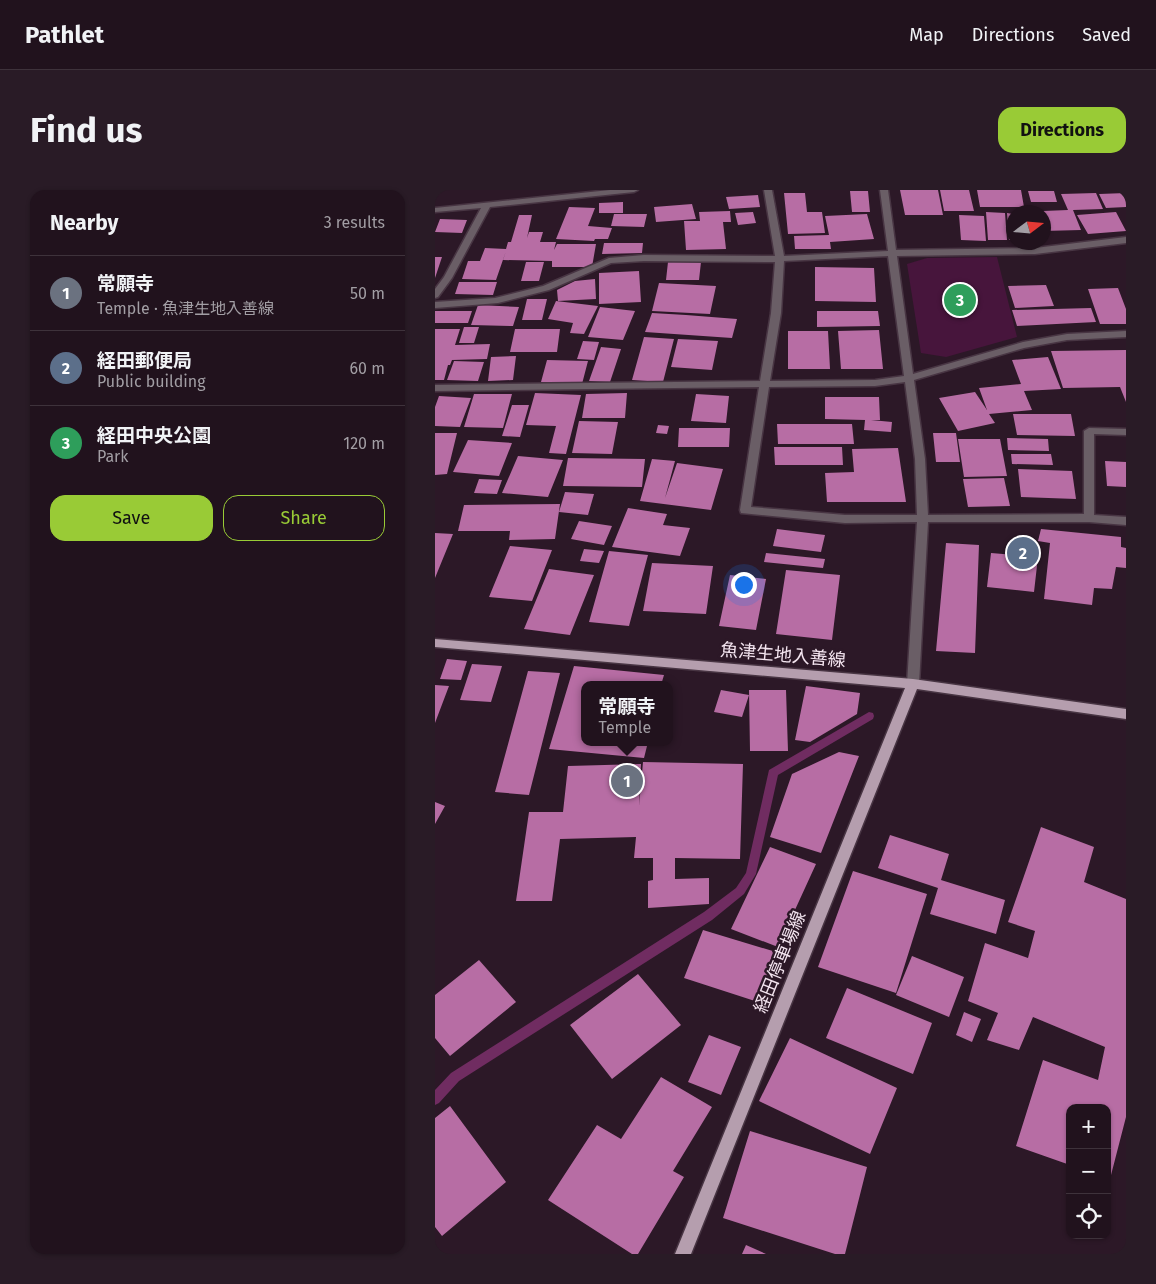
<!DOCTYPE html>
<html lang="en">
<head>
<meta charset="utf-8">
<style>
  body { margin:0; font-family:"Fira Sans","Noto Sans JP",sans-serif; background:#291b26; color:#f1f3f6 }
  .controls { position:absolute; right:15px; bottom:15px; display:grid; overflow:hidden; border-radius:10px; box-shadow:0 1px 4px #0004 }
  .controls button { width:45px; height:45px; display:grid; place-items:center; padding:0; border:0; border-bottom:1px solid #3e323b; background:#21121d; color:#f1f3f6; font:25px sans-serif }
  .compass { position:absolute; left:571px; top:15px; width:45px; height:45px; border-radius:50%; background:#21121d; box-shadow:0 1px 4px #0004; rotate:74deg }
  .you { position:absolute; left:308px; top:394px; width:18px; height:18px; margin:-12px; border:4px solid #fff; border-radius:50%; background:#1a73e8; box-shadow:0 0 0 8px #1a73e833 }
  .badge { display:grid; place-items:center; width:32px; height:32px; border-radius:50%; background:#99cb36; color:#fff; font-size:16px; font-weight:700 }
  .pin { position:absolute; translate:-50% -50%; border:2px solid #fff; box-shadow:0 1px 5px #0006 }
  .popup { position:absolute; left:146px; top:491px; width:92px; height:65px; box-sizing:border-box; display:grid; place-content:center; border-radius:10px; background:#21121d; filter:drop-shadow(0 1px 4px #0005); font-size:16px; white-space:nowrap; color:#a29ea4 }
  .popup b { font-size:19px; color:#f1f3f6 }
  .popup::after { content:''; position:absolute; left:50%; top:100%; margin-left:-10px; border:10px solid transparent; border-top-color:#21121d }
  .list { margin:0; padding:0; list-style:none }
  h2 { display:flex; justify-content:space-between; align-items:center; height:65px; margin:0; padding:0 20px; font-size:21px }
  h2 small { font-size:16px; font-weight:400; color:#a29ea4 }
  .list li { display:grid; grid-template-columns:32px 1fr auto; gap:15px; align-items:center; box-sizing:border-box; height:75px; padding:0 20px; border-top:1px solid #3e323b }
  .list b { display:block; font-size:19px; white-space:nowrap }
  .list p { margin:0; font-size:16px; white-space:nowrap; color:#a29ea4 }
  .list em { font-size:16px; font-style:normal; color:#a29ea4 }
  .actions { display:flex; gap:10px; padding:15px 20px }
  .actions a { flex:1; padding:11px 0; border:1px solid #99cb36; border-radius:15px; text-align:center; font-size:18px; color:#99cb36 }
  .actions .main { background:#99cb36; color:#111 }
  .icon { flex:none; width:28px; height:28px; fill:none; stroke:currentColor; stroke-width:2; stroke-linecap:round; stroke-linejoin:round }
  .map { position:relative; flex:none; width:691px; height:1064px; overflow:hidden; border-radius:15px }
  header { display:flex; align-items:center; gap:30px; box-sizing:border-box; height:70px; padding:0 25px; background:#21121d; border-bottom:1px solid #3e323b }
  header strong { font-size:24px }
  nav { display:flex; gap:28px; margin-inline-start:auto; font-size:18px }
  .intro { display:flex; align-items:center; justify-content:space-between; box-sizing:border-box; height:120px; padding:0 30px }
  h1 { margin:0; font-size:35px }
  .button { padding:12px 22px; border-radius:15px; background:#99cb36; color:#111; font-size:18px; font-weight:700 }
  main { display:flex; gap:30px; padding:0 30px }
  aside { flex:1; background:#21121d; border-radius:15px; box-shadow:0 1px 4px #0004 }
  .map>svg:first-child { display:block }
</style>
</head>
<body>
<header>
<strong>Pathlet</strong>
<nav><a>Map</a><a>Directions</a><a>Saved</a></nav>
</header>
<div class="intro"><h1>Find us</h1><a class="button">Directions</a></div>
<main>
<aside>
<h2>Nearby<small>3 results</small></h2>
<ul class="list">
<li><span class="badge" style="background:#6b7280">1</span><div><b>常願寺</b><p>Temple · 魚津生地入善線</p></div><em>50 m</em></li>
<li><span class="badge" style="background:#5c6f8a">2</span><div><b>経田郵便局</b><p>Public building</p></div><em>60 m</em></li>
<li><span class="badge" style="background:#2e9e5b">3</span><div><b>経田中央公園</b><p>Park</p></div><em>120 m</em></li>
</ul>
<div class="actions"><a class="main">Save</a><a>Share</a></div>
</aside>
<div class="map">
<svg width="691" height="1064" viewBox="0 0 691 1064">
  <rect width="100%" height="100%" fill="#2c1827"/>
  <path fill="#47153c" d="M562,67l20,80 -71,20 -25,-4 -14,-89 20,-6z"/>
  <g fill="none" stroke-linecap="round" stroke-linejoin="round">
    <path fill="#702c61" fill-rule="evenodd" d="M434,522l4,1 1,3 -1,3 -95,56 -22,99 -12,20 -32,26 -253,161 -20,22 -4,2v-15l16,-17 253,-161 32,-24 10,-15 23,-103z"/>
  </g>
  <path fill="#b76da4" d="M465,0h38l5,25h-38z
    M505,0h29l5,21h-30z
    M542,0h44l3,17h-44z
    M415,1h18l2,21h-18z
    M593,1h26l3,11h-26z
    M349,3h21l2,19h15l3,21 -37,1z
    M661,3l7,16 -30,1 8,20 -38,1v-20l25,-1 -7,-16z
    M691,3v14l-20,1 -7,-14z
    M323,5l2,12 -31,2 -3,-12z
    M188,12v11h-24v-10z
    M257,14l4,15 -40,3 -2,-15z
    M134,17l26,1 -7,18 24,2 -4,11h-13l-1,2 -38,-2z
    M295,21l1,11h-8l3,27 -40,1 -2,-29h16l-1,-9z
    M318,22l3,11 -18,2 -3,-12z
    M551,22l19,1 2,27h-19z
    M681,22l10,19 -38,3 -11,-19z
    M572,23l6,1v26h-4z
    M179,24h33l-3,13 -33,-1z
    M432,24l7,25 -44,3 1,7h-36l-1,-13 35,-1 -4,-19z
    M84,25h13l-5,23 2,-6h14l-3,10h16l-2,8 3,-6h39l-4,23h-40v-6l-49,-1 3,-9 -10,29 -34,-1 6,-18h12l5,-13 21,1 2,-7h3z
    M524,25l25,1 2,25 -25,-1z
    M5,29l27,1 -5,13 -27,-1z
    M169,53h39l-1,10 -40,1z
    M0,67h7l-7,21z
    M91,72h18l-5,19h-18z
    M233,72h33l-2,18h-33z
    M380,77l59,1 2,34 -61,-1z
    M204,81l2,31 -42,2v-31z
    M160,89l1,20 -38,2 -1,-11 18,-9z
    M24,92h38l-4,13 -38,-1z
    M224,93l57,3 -6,28 -58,-3z
    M611,95l8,21 -39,2 -7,-22z
    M683,98l8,21v15h-26l-12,-35z
    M92,109h20l-5,21h-20z
    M121,111l42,5 -14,28 -14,-1 3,-10 -25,-4z
    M43,115l41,2 -6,19 -42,-1z
    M165,117l35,4 -12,29 -35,-3z
    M656,118l5,14 -79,4 -5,-16z
    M0,121h37l-4,12h-33z
    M382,121h61l2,15 -63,1z
    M217,123l34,2 51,4 -5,19 -87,-6z
    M29,137h15l-5,16h-15z
    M0,139h25l-5,16 35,-1 -3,15 -35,1 -2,5h-2l-4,15h-9z
    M80,139h45l-3,23h-47z
    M444,140l4,39h-42l-3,-38z
    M353,141h40l2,38h-42z
    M209,147l30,2 -11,43 -31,-2z
    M243,149l40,2 -6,29 -41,-3z
    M148,151l16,1 -5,18 -17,-1z
    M166,157l20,2 -11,33 -21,-1z
    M691,160v52l-6,-15 -57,1 -12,-37z
    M81,166l-3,24 -25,1 3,-24z
    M613,167l13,32 -37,2 8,19 -43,4 6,9 -37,8 -19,-33 36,-6 12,18 -8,-22 42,-4 -9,-24z
    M112,170l41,1 -6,23 -41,-2z
    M19,171l30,1 -6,19 -31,-1z
    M100,203l46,2 -15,59 -17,-1 7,-27 -30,-1z
    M192,203l-2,25h-43l4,-24z
    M39,204h38l-9,34 -39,-1z
    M261,204l33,2 -3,27 -35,-2z
    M4,206l32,2 -11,29 -25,-1v-19z
    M390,207h54l1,23h-9l21,2 -1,10 -27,-2 1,-10 -40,-1z
    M77,215h17l-9,32 -18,-1z
    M578,224h58l4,22 -58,-1z
    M144,231l39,1 -6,32 -40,-1z
    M342,234h75l2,20h-76z
    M223,235l11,1 -2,8 -11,-1z
    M244,238h51l-1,19h-51z
    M0,243h22l-10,41 -12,1z
    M498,243h23l4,29h-24z
    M572,248l41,1 1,12 -41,-1z
    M523,249h42l7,37 -43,1z
    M33,250l44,3 -13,33 -46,-4z
    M339,257h68l1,18h-68z
    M463,258l8,54h-79l-2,-29 29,-1 -2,-23z
    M576,264h40l2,11 -41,-1z
    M83,266l45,4 -15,37 -46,-4z
    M133,268l77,1 -3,28 -79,-1z
    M217,269l23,2 -10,37 12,-35 46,6 -12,41 -71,-9z
    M670,271l21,1v25l-19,-1z
    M583,279l54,2 4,28 -55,-2z
    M569,288l6,28 -42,1 -5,-28z
    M44,289l23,1 -5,14 -23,-1z
    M130,302l29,2 -6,21 -29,-3z
    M125,314l-5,35 -46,1 1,-9h-52l6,-26z
    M193,318l39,6 -4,11 27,3 -10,28 -68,-9z
    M144,331l33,5 -8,19 -33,-6z
    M342,339l48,6 -4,17 -48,-6z
    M606,339l80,8v10l5,1v20l-10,-1 -4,22 -18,-1 -2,17 -48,-6 6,-56 -12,-2z
    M0,343l18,1 -18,44z
    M511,353l33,2 -4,108 -39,-2z
    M75,356l42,4 -20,51 -43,-4z
    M149,359l20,2 -5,12 -19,-2z
    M174,361l39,4 -19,71 -40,-4z
    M331,363l59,6 -2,9 -59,-6z
    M556,363l47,4 -4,35 -47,-5z
    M217,373l61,3 -7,48 -63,-3z
    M114,379l45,6 -24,60 -46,-6z
    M351,380l54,5 -8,65 -56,-6z
    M295,385l36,4 -10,51 -37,-4z
    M12,469l20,2 -6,19 -21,-1z
    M37,474l30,2 -11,36 -31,-2z
    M139,476l90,9 -3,10h-76v57h63l-4,16 -95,-9z
    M93,481l32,2 -31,122 -34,-3z
    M0,495l14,1 -14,37z
    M371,496l54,7 -3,21 -47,28 -15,-2z
    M286,500l28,5 -7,22 -28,-5z
    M314,500h37l2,61h-38z
    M404,562l20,4 -38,97 -51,-16 22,-63z
    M208,572l100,2 -3,95 -65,-1v21l34,-1v26l-61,4v-27l5,-1v-22h-19l2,-21 -76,2 -8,62h-36l13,-89h34l5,-46 73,-2 -2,42z
    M0,612l10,4 -10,18z
    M606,637l53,20 -10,35 42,17v218l-16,62 -3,-1v-70h-37v57l-54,-19 27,-86 55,20 7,-33 -72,-30 -14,33 -32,-10 11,-27 -30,-12 17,-58 43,15 7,-27 -27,-9z
    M455,645l59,19 -8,26 64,20 -9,34 -66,-20 8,-26 -60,-20z
    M335,657l46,17 -38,83 -47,-18z
    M418,681l74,23 -31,99 -78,-26z
    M268,740l73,22 -18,50 -74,-24z
    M477,766l52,21 -15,40 -53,-22z
    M44,770l37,42 -66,54 -15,-18v-43z
    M203,784l43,51 -69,54 -42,-54z
    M412,798l85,35 -19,51 -87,-36z
    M529,822l17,7 -9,23 -16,-7z
    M274,845l32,12 -20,48 -33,-13z
    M355,848l107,50 -27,66 -111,-53z
    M226,887l51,30 -39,64 11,6 -46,77h-6l-84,-54 49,-75 24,14z
    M15,916l56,76 -64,54 -7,-9v-109z
    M315,941l117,36 -22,87h-10l-112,-36z
    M311,1055l20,9h-24z"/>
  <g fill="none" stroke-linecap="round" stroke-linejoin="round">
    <g stroke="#483543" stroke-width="3">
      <path id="minor" d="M175,0h28l-4,2 -144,15 -38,71 -14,19 -3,1v-9l9,-12 37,-69 -46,4v-4z
        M329,0h8l12,66 104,-5 -8,-61h8l8,60 139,-2 91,-11v6l-91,11 -138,2 16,118 110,-32 44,-8 59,-3v6l-59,3 -43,8 -110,32 11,79 3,56 156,-1v-83l5,-3 37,1v6l-32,-1v81l32,2v8l-37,-3h-161l-9,162 -6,5 -6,-5 10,-162 -72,1 -104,-10 -1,-3 19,-123 -324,4v-6l325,-4 11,-68 4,-51 -131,-1 -33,2 -62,27 -51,13 -63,5v-6l60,-4 48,-12 66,-28 35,-3 131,1zM453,66l16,120 -29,4 -105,1 11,-68 3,-52zM470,192l10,77 2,56h-72l-94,-8 18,-120 106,-1z"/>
    </g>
    <g stroke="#483543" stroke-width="3">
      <path id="major" d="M0,449l478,40 213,30v10l-209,-30 -226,565h-16l230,-566 -470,-41z"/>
    </g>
    <use href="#minor" fill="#6a5e66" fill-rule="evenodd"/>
    <use href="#major" fill="#b59eae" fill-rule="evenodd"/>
  </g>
  <g text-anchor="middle" stroke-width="5" stroke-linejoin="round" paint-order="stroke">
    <g font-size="18" fill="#f3e4ef" stroke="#2c1827">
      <text transform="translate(348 465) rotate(5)" y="6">魚津生地入善線</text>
      <text transform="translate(345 772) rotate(-68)" y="6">経田停車場線</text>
    </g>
  </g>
</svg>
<div class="controls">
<button>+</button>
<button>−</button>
<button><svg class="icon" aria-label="locate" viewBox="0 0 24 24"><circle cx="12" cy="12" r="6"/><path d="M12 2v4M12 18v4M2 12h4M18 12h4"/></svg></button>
</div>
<svg class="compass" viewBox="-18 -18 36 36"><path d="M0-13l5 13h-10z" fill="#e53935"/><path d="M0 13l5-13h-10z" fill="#a29ea4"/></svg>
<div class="you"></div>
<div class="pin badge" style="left:192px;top:591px;background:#6b7280">1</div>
<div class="popup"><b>常願寺</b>Temple</div>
<div class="pin badge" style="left:588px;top:363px;background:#5c6f8a">2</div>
<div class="pin badge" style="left:525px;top:110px;background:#2e9e5b">3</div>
</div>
</main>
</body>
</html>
